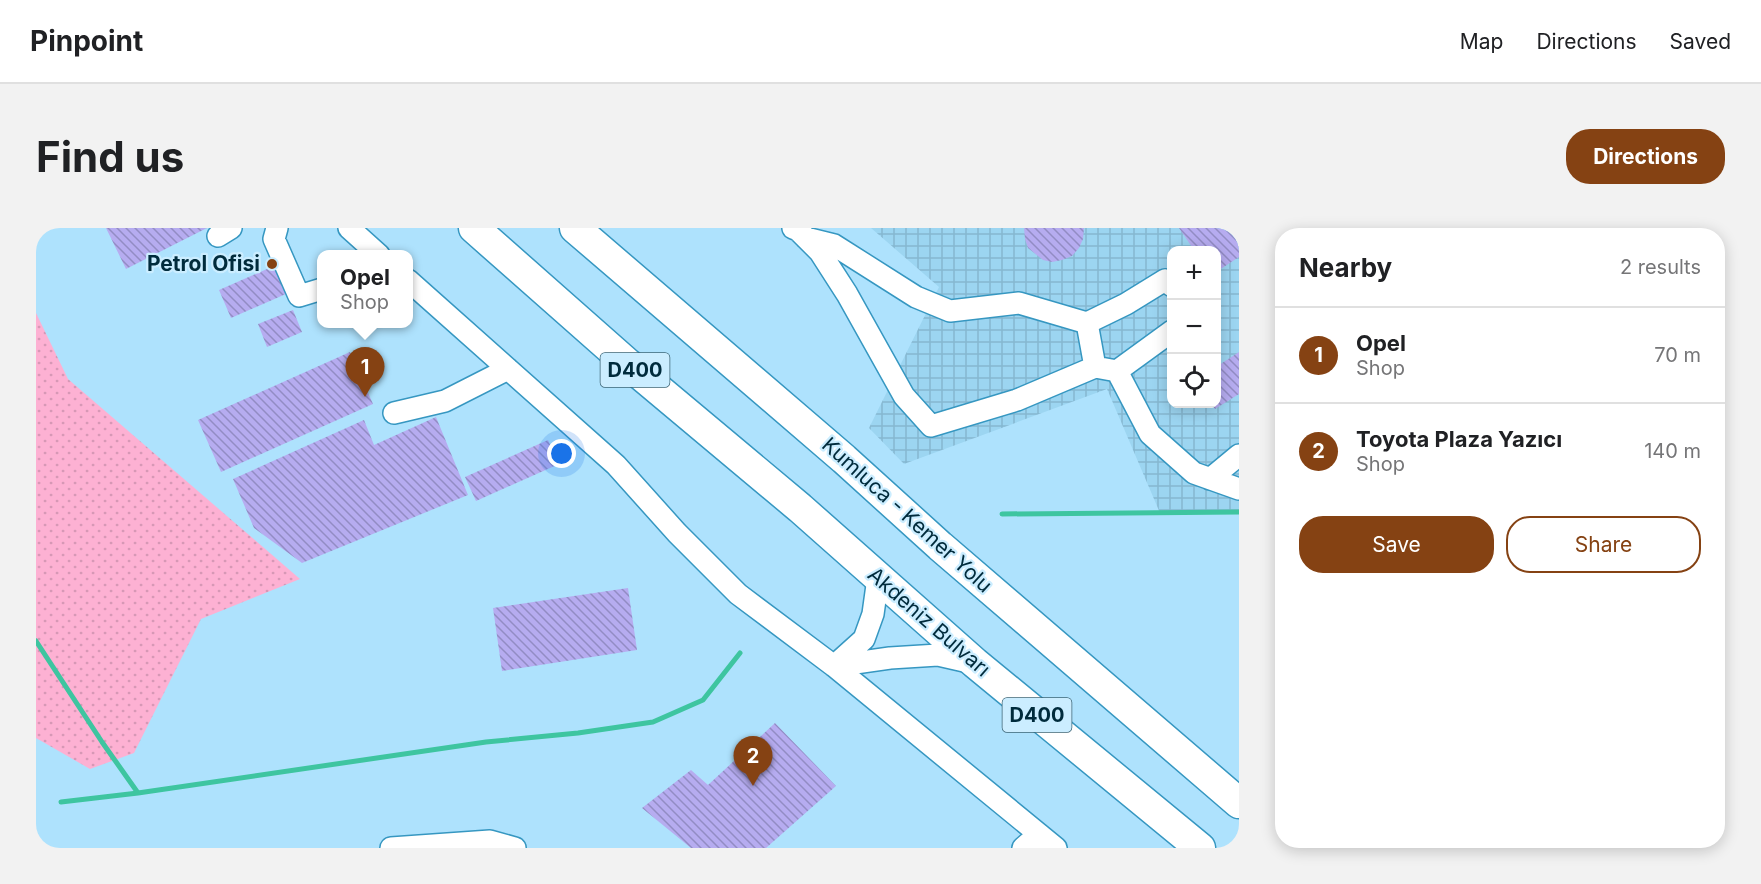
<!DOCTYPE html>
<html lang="en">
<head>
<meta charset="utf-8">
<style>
  body { margin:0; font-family:Inter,sans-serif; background:#f2f2f2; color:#202124 }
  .controls { position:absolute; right:18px; top:18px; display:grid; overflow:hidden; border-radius:12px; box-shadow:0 3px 15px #0003 }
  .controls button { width:54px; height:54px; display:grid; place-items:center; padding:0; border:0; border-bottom:2px solid #e0e0e0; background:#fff; color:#202124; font:30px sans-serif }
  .you { position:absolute; left:526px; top:226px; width:21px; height:21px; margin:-15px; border:4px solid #fff; border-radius:50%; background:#1a73e8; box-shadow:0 0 0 9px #1a73e833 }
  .badge { display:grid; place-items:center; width:39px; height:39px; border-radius:50%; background:#854213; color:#fff; font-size:20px; font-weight:700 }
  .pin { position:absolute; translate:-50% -50px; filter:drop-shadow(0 2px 3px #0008) }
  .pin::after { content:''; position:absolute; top:32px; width:21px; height:18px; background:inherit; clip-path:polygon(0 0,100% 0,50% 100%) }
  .popup { position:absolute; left:281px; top:22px; width:96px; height:78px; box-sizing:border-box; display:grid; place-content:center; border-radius:12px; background:#fff; filter:drop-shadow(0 2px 4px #0005); font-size:20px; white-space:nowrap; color:#757577 }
  .popup b { font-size:22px; color:#202124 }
  .popup::after { content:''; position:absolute; left:50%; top:100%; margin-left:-12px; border:12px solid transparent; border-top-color:#fff }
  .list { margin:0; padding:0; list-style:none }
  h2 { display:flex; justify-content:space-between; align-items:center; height:78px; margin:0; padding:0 24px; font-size:26px }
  h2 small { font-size:20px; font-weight:400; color:#757577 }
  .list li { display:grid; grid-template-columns:39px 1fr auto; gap:18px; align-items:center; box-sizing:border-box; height:96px; padding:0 24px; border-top:2px solid #e0e0e0 }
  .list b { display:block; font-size:22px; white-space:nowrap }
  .list p { margin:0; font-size:20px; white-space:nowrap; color:#757577 }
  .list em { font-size:20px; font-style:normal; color:#757577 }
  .actions { display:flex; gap:12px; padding:18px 24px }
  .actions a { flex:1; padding:14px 0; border:2px solid #854213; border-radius:24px; text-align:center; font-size:21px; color:#854213 }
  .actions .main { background:#854213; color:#fff }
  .icon { flex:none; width:33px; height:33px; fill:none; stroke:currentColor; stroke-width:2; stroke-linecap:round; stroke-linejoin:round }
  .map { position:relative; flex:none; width:1203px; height:620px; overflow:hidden; border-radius:24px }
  header { display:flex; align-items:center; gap:36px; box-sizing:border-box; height:84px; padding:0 30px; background:#fff; border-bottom:2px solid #e0e0e0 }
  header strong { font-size:28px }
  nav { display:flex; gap:33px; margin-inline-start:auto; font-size:21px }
  .intro { display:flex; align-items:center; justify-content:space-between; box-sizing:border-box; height:144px; padding:0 36px }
  h1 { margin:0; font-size:42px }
  .button { padding:15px 27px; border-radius:24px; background:#854213; color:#fff; font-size:21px; font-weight:700 }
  main { display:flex; gap:36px; padding:0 36px }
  aside { flex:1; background:#fff; border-radius:24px; box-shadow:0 3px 15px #0003 }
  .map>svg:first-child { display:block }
</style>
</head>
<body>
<header>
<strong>Pinpoint</strong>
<nav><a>Map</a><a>Directions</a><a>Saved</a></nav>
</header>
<div class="intro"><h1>Find us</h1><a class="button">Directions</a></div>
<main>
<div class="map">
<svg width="1203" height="620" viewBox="0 0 1203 620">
  <defs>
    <pattern id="industrial-grid" width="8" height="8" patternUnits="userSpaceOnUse" patternTransform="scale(1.5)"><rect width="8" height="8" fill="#9cd5f1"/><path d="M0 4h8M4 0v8" fill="none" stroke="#85b7d0"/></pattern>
    <pattern id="grass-dots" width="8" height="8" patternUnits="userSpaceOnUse" patternTransform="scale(1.5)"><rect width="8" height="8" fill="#fdb1d3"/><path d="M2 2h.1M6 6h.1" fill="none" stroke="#d798b6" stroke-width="1.8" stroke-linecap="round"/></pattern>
    <pattern id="building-back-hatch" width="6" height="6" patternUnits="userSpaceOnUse" patternTransform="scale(1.5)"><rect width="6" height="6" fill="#b6acf0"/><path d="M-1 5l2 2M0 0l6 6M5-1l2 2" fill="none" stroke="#928cc4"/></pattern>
  </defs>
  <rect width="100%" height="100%" fill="#aee2fd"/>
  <path fill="url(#industrial-grid)" fill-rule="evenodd" d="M835,0h368v282l-79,3 -53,-124 -203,75 -35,-36 70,-141zM1136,22h44v154h-44z"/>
  <path fill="url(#grass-dots)" d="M0,85l32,66 232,200 -99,40 -67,134 -44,16 -54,-31z"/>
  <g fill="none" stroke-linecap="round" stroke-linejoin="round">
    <path stroke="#3ec5a0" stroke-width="5" d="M966,286l237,-2
      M0,413l66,101 36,51 348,-51 92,-9 75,-11 50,-22 37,-47
      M25,574l77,-9"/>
  </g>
  <path fill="url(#building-back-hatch)" d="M70,0h101l-81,41z
    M988,0h60l-1,11 -4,9 -7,8 -10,4 -10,2 -9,-2 -15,-12 -3,-9z
    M1143,0h57l3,4v25l-23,15v-22h-22z
    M256,30l12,28 -73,32 -12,-28z
    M257,82l9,22 -35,15 -9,-23z
    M314,124l23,52 -152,68 -23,-52z
    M1203,124v42l-24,15 -4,-5h5v-37z
    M400,189l32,78 -166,68 -48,-35 -21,-49 131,-59 10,25z
    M512,212l11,24 -83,37 -11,-24z
    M592,360l9,62 -135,21 -9,-63z
    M739,495l61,63 -70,62h-75l-49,-40 49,-38 17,15z"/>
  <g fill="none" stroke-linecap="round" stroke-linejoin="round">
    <g stroke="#3697c1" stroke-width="24">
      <path id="minor" d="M241,0l-3,11 25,57 23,-7
        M313,0l30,27
        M757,0l5,2 22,22 27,42 57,102 27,30 86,-26 78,-33 22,4 33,63 44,39 45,16
        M182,8l13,-8
        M770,10l28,7 82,52 34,14 69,-8 68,20 8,44
        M372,52l208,185 61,68 61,61 96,72 222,182
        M1051,95l39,-19 39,-24 7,6
        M1081,143l55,-40
        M358,185l51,-12 63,-32
        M1174,251l29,-24
        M798,438l56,-8 48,-3 35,8
        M798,438l30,-27 9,-25 5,-36
        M355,620l99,-7 25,7
        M987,620l16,-14"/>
    </g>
    <g stroke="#3697c1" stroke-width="33">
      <path id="highway" d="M438,0l154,136 172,144 175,155 225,185
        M539,0l269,231 96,87 299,257"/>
    </g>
    <use href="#minor" stroke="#fff" stroke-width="21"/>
    <use href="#highway" stroke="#fff" stroke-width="30"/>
  </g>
  <circle fill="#854213" stroke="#cbedff" stroke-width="2" cx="236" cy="36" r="6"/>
  <g text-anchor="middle" stroke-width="4.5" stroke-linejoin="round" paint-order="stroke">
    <g fill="#cbedff" stroke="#3d6576" stroke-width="1.5">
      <rect x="564.5" y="125" width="69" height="34" rx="4.5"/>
      <rect x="966.5" y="470" width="69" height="34" rx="4.5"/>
    </g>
    <g font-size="20" font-weight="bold" fill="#002b3c">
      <text x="599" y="149">D400</text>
      <text x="1001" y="494">D400</text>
    </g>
    <g font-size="21" font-weight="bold" fill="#002b3c" stroke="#cbedff" text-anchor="end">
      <text x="224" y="43">Petrol Ofisi</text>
    </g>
    <g font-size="21" fill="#002b3c" stroke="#cbedff">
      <text transform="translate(871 287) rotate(42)" y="7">Kumluca - Kemer Yolu</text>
      <text transform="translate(893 394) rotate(41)" y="7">Akdeniz Bulvarı</text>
    </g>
  </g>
</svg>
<div class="controls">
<button>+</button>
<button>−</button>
<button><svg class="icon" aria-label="locate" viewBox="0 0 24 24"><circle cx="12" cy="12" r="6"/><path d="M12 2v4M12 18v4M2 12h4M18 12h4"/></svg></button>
</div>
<div class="you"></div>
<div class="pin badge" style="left:329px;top:169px">1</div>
<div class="popup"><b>Opel</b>Shop</div>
<div class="pin badge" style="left:717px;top:558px">2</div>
</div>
<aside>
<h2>Nearby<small>2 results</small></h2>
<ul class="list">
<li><span class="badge">1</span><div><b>Opel</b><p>Shop</p></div><em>70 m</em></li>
<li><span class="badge">2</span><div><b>Toyota Plaza Yazıcı</b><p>Shop</p></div><em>140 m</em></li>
</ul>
<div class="actions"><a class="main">Save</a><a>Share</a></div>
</aside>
</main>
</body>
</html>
